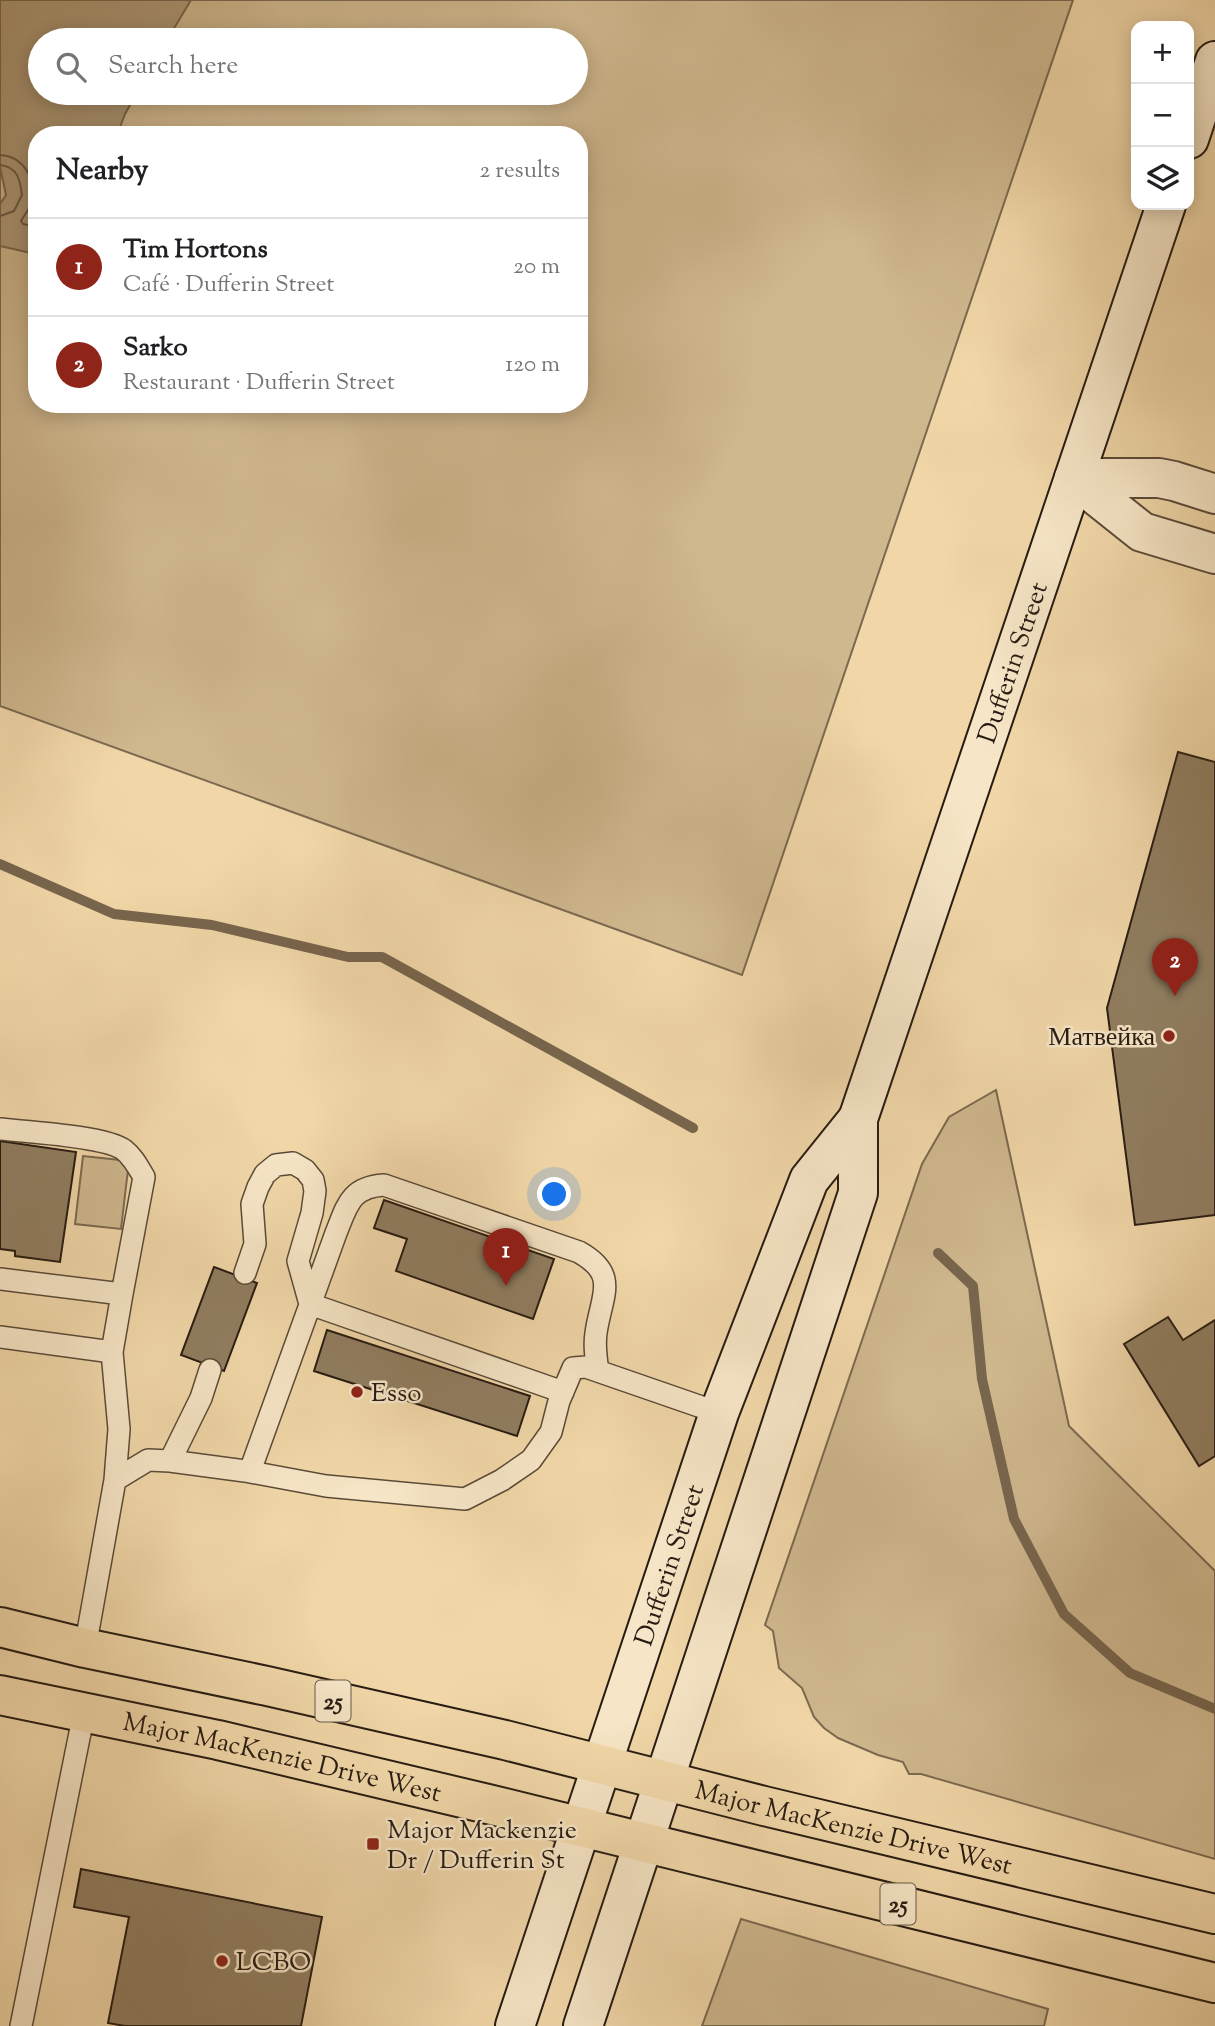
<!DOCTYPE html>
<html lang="en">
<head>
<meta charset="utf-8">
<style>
  body { margin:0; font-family:"Sorts Mill Goudy",serif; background:#f6f6f6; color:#202124 }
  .controls { position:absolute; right:21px; top:21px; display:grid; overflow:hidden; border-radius:14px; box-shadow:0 4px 18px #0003 }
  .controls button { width:63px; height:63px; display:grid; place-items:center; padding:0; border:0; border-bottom:2px solid #e0e0e0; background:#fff; color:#202124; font:35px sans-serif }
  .you { position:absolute; left:555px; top:1195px; width:24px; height:24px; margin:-18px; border:5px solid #fff; border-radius:50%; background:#1a73e8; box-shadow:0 0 0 10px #1a73e833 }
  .badge { display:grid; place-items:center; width:46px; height:46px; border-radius:50%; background:#8f2418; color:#fff; font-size:23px; font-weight:700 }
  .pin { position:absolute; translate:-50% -58px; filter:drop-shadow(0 2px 4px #0008) }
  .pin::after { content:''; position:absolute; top:37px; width:24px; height:21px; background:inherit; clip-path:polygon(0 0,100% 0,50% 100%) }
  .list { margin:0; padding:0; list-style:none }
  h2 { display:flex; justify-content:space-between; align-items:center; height:91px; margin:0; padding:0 28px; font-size:30px }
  h2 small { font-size:23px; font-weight:400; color:#757577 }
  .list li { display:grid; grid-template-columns:46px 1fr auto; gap:21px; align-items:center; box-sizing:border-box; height:98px; padding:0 28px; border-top:2px solid #e0e0e0 }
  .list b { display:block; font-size:26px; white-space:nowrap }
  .list p { margin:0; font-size:23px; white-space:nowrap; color:#757577 }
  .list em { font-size:23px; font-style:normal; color:#757577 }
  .icon { flex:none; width:38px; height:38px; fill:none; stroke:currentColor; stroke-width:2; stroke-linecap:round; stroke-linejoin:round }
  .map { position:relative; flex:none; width:1215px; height:2026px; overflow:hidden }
  .search { position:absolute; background:#fff; box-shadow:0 4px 18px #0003; left:28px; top:28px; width:560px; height:77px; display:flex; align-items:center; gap:18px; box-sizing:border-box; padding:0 24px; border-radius:38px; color:#757577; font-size:26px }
  .panel { position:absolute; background:#fff; box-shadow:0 4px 18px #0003; left:28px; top:126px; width:560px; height:287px; border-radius:28px }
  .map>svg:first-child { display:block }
</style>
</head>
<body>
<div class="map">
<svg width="1215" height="2026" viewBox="0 0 1215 2026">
  <rect width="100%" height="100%" fill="#f1d7a8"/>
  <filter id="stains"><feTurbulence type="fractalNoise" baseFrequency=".00286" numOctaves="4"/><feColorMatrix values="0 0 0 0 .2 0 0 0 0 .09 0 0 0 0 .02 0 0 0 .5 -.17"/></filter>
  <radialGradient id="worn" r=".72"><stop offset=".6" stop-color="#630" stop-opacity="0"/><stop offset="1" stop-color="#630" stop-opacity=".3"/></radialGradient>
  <path fill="#cfb78e" stroke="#7b6950" stroke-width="2" fill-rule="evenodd" d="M0,0h1073l-331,975 -742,-269zM40,40h536v53h-536zM37,135h542v269h-542z
    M996,1090l73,336 146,145v288l-294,-85h-12l-6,-12 -25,-7 -40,-17 -14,-10 -10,-11 -12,-29 -23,-20 -6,-37 -8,-6 157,-461 27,-47z
    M83,1156l46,5 -8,68 -46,-5z
    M741,1919l307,90 -4,17h-342z"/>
  <path fill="#ac9775" stroke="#77654d" stroke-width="2" d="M0,0h191l-24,40h-127v53h97l-12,21 -8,21h-80l-2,119 -35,-8v-42l6,-9 -6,-28z"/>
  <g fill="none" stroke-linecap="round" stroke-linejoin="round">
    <path stroke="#6a5944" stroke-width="2" d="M0,155c23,1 37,24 32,46 -2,8 -8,14 -11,20l2,3 14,3
      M0,165c18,2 20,15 22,30l-8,16 -14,5"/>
    <path stroke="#77654d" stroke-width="10" d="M0,864l114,50 98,11 136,32h34l311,171
      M938,1253l35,33 9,93 32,140 50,95 66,59 85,36"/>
  </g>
  <path fill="#907d60" stroke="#271b12" stroke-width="2" d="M1178,752l37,10v453l-80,10 -28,-217z
    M0,1141l76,11 -16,110 -45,-6v-5l-15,-2z
    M384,1200l170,59 -21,60 -137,-48 11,-32 -33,-11z
    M214,1267l43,16 -33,88 -43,-16z
    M1168,1317l15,23 32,-20v136l-16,10 -75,-122z
    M327,1330l203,66 -13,40 -203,-65z
    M81,1869l241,48 -21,109h-176l-17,-3 21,-106 -55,-10z"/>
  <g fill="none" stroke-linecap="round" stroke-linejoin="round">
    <g stroke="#5a4a38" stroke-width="24">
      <path id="service" d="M0,1129c27,3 106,7 124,21 9,7 14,17 20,27l-22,117
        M245,1273l10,-29 -3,-40 6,-17 7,-13 11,-9 17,-2 12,7 8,10 2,11 -3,22 -14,48 12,43
        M0,1279l122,15 -10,58 7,77 -4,51 -30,168
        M310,1304l253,88
        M0,1337l112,15
        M170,1461l31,-63 9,-28
        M250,1471l86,-238c11,-27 14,-46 48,-48l195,67c41,23 22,44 17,81 -2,13 0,25 2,38
        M115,1480l33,-20 22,1 75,10 81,15 139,13 37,-19 29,-20 20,-28 8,-31 14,-33 13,-1 133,46
        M21,2026l63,-313"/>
    </g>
    <g stroke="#5a4a38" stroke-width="42">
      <path id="minor" d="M1074,478l68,54 73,22
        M1074,478h85l15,3 41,13"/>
    </g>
    <g stroke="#271b12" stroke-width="42">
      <g id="secondary">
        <path d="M1189,139l26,-78"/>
        <path id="s1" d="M515,2026l204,-613 90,-233 49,-61"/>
        <path id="s2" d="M583,2026l275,-833v-74l308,-914"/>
      </g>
    </g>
    <g stroke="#271b12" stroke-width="42">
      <g id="primary">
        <path id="s3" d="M0,1627l85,21 182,38 238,54 259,66 451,108"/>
        <path id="s4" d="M0,1695l218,45 274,65 723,178"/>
      </g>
    </g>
    <use href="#service" stroke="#f6e5c6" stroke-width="21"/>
    <use href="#minor" stroke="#f6e5c6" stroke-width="38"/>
    <use href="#secondary" stroke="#f6e5c6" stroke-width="38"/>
    <use href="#primary" stroke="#f1d7a8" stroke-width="38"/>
  </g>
  <g fill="#8f2418" stroke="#f6e5c6" stroke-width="2.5">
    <circle cx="1169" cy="1036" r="7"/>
    <circle cx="357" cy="1392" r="7"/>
    <rect x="366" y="1837" width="14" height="14" rx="3.5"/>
    <circle cx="222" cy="1961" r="7"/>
  </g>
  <g text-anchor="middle" stroke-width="5" stroke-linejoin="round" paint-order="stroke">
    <g fill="#f6e5c6" stroke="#655848" stroke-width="2">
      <rect x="315.5" y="1680.5" width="35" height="41" rx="5"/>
      <rect x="880.5" y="1883.5" width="35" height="41" rx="5"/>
    </g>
    <g font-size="24" font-weight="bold" fill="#271b12">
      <text x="333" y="1709">25</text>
      <text x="898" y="1912">25</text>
    </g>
    <g font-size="26" fill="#271b12" stroke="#f6e5c6">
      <text dy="9" stroke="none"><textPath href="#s2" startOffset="1433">Dufferin Street</textPath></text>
      <text dy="9" stroke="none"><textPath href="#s1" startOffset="486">Dufferin Street</textPath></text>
      <text dy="9" stroke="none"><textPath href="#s4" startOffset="289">Major MacKenzie Drive West</textPath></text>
      <text dy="9" stroke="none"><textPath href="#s3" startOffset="877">Major MacKenzie Drive West</textPath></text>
    </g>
    <g font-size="26" fill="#271b12" stroke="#f6e5c6" text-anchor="start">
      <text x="1155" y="1045" text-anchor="end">Матвейка</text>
      <text x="371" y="1401">Esso</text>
      <text x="387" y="1838">Major Mackenzie<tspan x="387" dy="30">Dr / Dufferin St</tspan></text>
      <text x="236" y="1970">LCBO</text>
    </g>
  </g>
  <rect width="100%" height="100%" filter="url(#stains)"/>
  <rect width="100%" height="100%" fill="url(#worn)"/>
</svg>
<div class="controls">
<button>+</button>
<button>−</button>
<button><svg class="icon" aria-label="layers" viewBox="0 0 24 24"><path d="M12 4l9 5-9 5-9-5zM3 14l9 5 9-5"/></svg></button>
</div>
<div class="you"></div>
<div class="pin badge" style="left:506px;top:1286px">1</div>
<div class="pin badge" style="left:1175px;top:996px">2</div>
<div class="search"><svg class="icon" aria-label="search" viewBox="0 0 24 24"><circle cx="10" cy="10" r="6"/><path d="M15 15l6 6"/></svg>Search here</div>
<section class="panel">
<h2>Nearby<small>2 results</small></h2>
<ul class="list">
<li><span class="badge">1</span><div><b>Tim Hortons</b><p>Café · Dufferin Street</p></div><em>20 m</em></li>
<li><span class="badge">2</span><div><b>Sarko</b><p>Restaurant · Dufferin Street</p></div><em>120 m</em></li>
</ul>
</section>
</div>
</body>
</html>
